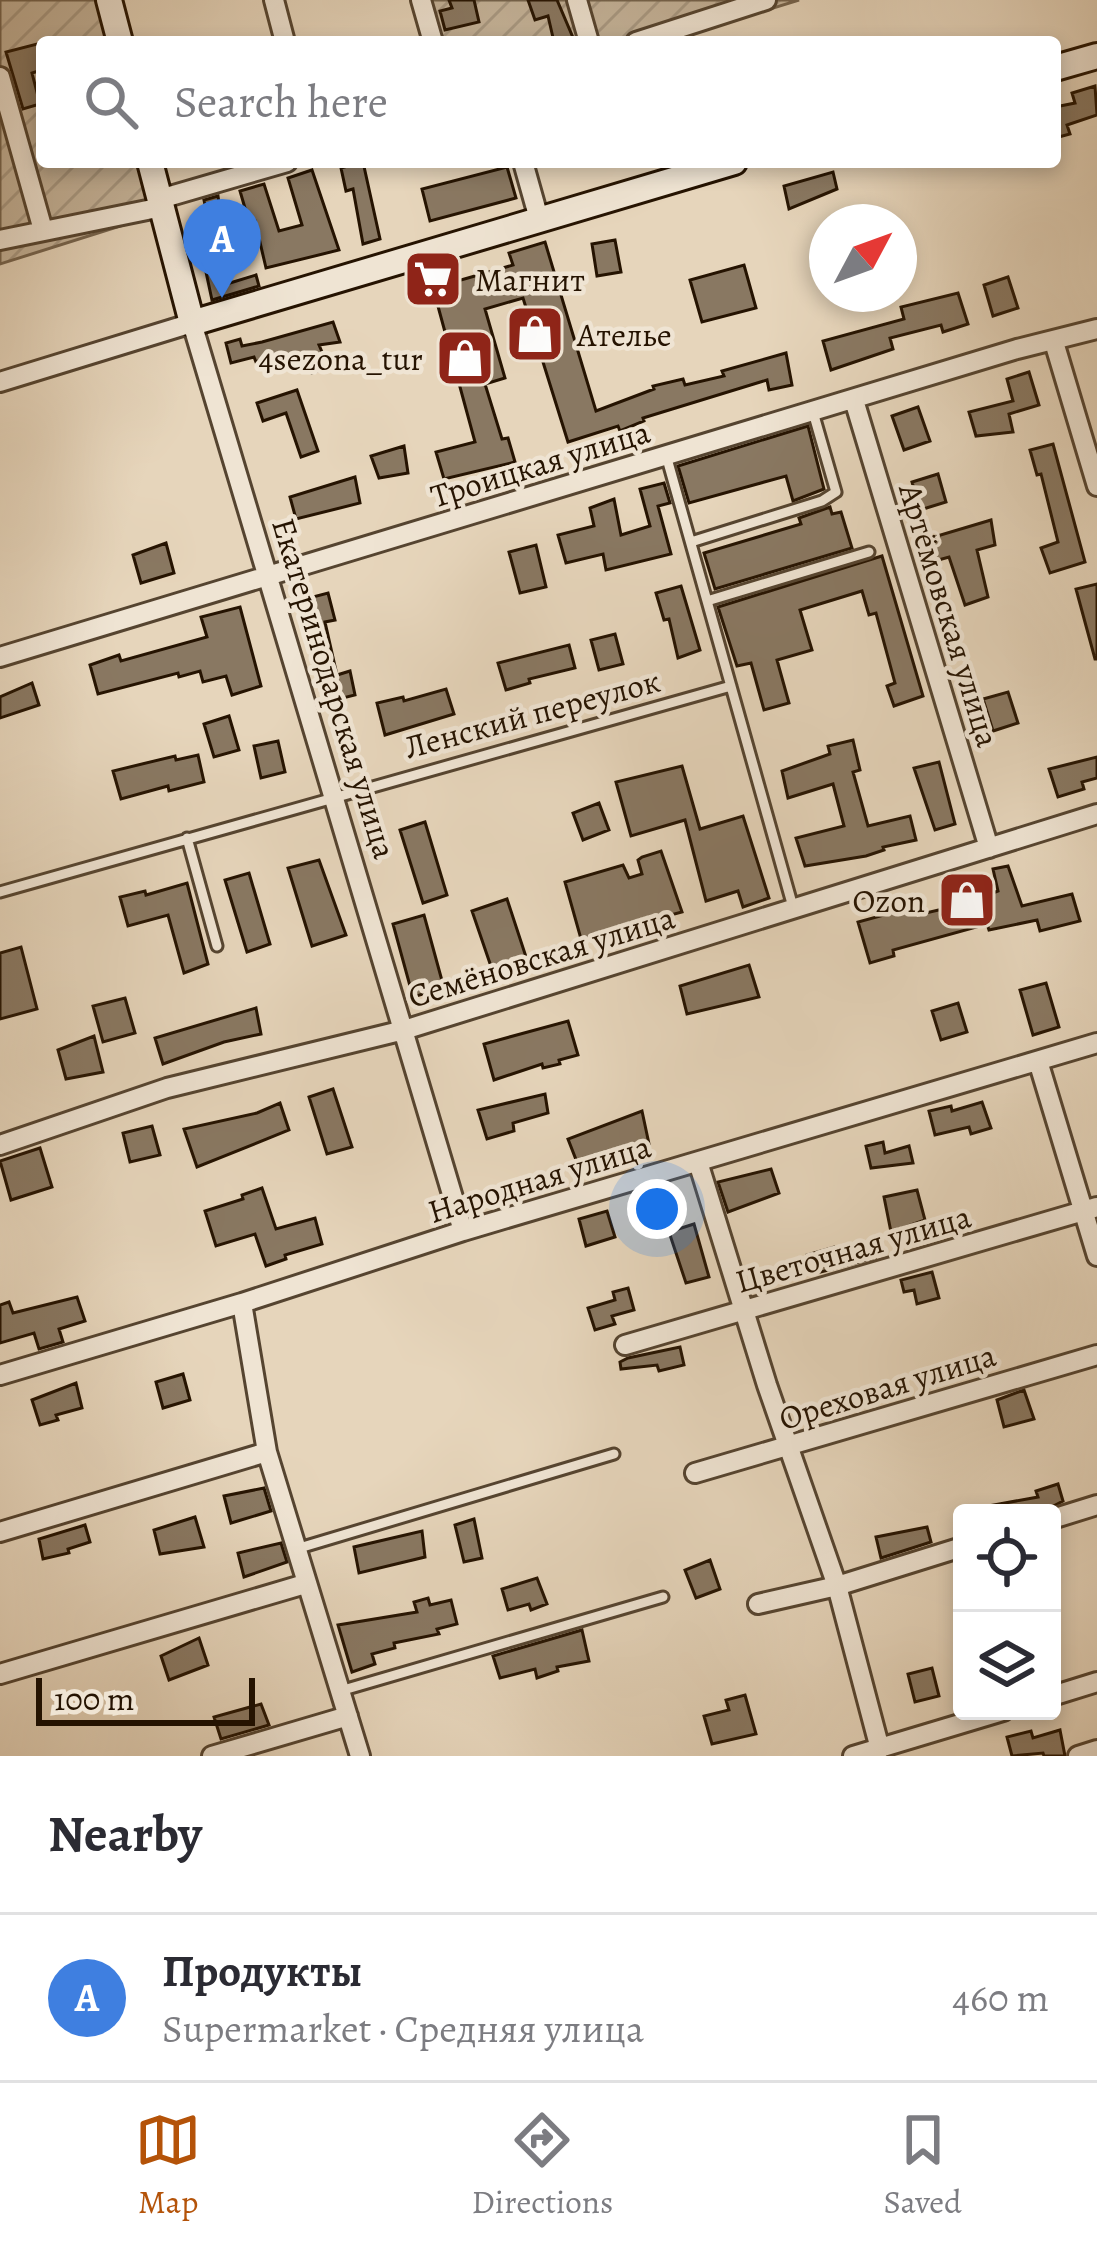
<!DOCTYPE html>
<html lang="en">
<head>
<meta charset="utf-8">
<style>
  body { margin:0; font-family:Alegreya,serif; background:#f2f2f3; color:#2b2b33 }
  .controls { position:absolute; right:36px; bottom:36px; display:grid; overflow:hidden; border-radius:12px; box-shadow:0 6px 18px #0003 }
  .controls button { width:108px; height:108px; display:grid; place-items:center; padding:0; border:0; border-bottom:3px solid #e1e1e2; background:#fff; color:#2b2b33; font:60px sans-serif }
  .compass { position:absolute; left:809px; top:204px; width:108px; height:108px; border-radius:50%; background:#fff; box-shadow:0 6px 18px #0003; rotate:49deg }
  .scale { position:absolute; left:36px; bottom:30px; width:219px; box-sizing:border-box; padding-left:12px; border:6px solid #251301; border-top:0; font-size:33px; line-height:42px; white-space:nowrap; color:#251301; -webkit-text-stroke:9px #efe4d3; paint-order:stroke }
  .you { position:absolute; left:657px; top:1209px; width:42px; height:42px; margin:-30px; border:9px solid #fff; border-radius:50%; background:#1a73e8; box-shadow:0 0 0 18px #1a73e833 }
  .badge { display:grid; place-items:center; width:78px; height:78px; border-radius:50%; background:#b45309; color:#fff; font-size:39px; font-weight:700 }
  .pin { position:absolute; translate:-50% -99px; filter:drop-shadow(0 3px 6px #0008) }
  .pin::after { content:''; position:absolute; top:63px; width:42px; height:36px; background:inherit; clip-path:polygon(0 0,100% 0,50% 100%) }
  .list { margin:0; padding:0; list-style:none }
  h2 { display:flex; justify-content:space-between; align-items:center; height:156px; margin:0; padding:0 48px; font-size:51px }
  h2 small { font-size:39px; font-weight:400; color:#7c7c81 }
  .list li { display:grid; grid-template-columns:78px 1fr auto; gap:36px; align-items:center; box-sizing:border-box; height:168px; padding:0 48px; border-top:3px solid #e1e1e2 }
  .list b { display:block; font-size:45px; white-space:nowrap }
  .list p { margin:0; font-size:39px; white-space:nowrap; color:#7c7c81 }
  .list em { font-size:39px; font-style:normal; color:#7c7c81 }
  .icon { flex:none; width:66px; height:66px; fill:none; stroke:currentColor; stroke-width:2; stroke-linecap:round; stroke-linejoin:round }
  .map { position:relative; flex:none; width:1097px; height:1756px; overflow:hidden }
  .search { position:absolute; background:#fff; box-shadow:0 6px 18px #0003; left:36px; right:36px; top:36px; height:132px; display:flex; align-items:center; gap:30px; box-sizing:border-box; padding:0 42px; border-radius:12px; color:#7c7c81; font-size:45px }
  .sheet { height:324px; background:#fff }
  nav { display:flex; justify-content:space-around; align-items:center; box-sizing:border-box; height:168px; border-top:3px solid #e1e1e2; background:#fff; font-size:33px; color:#7c7c81 }
  nav a { display:grid; justify-items:center; gap:6px }
  nav .on { color:#b45309 }
  .map>svg:first-child { display:block }
</style>
</head>
<body>
<div class="map">
<svg width="1097" height="1756" viewBox="0 0 1097 1756">
  <defs>
    <pattern id="garden-furrows" width="10" height="10" patternUnits="userSpaceOnUse" patternTransform="scale(3)"><rect width="10" height="10" fill="#c5b49b"/><path d="M-1 1l2-2M0 10L10 0M9 11l2-2" fill="none" stroke="#a99a84"/></pattern>
  </defs>
  <rect width="100%" height="100%" fill="#e6d5bb"/>
  <filter id="stains"><feTurbulence type="fractalNoise" baseFrequency=".00167" numOctaves="4"/><feColorMatrix values="0 0 0 0 .2 0 0 0 0 .09 0 0 0 0 .02 0 0 0 .5 -.17"/></filter>
  <radialGradient id="worn" r=".72"><stop offset=".6" stop-color="#630" stop-opacity="0"/><stop offset="1" stop-color="#630" stop-opacity=".3"/></radialGradient>
  <path fill="url(#garden-furrows)" stroke="#75644e" stroke-width="3" d="M0,0h115l11,42h-84v120h116l13,48 -171,54z
    M411,0h388l-135,42h-240z"/>
  <path fill="#897862" stroke="#251301" stroke-width="3" d="M449,0h25l5,22 -34,8 -5,-19 12,-3z
    M528,0h29l17,40 -20,2 -6,-26 -13,4z
    M37,44l5,26 -10,3 8,31 -17,5 -17,-57z
    M1095,86l2,29 -30,10 3,9 -15,4v-31l20,-4 -3,-10z
    M347,162h16l17,77 -17,5 -10,-55 -7,2 -5,-23 7,-2z
    M507,167l9,31 -86,23 -8,-32z
    M312,170l27,80 -73,18 -11,-47 -6,1 -9,-31 24,-7 15,47 23,-6 -14,-47z
    M833,172l4,17 -48,20 -5,-23z
    M218,196l12,87 26,-8 3,11 -47,14 -12,-56 13,-3 -9,-41z
    M615,240l6,32 -24,4 -5,-32z
    M545,242l51,169 58,-22 -1,-3 30,-7 2,6 39,-9 -2,-5 64,-18 6,32 -23,5 -2,-10 -124,38 1,3 -24,10 -2,-5 -50,16 -45,-144 -38,11 20,69 -20,6 17,55 6,-1 7,24 -71,17 -8,-27 39,-10 -42,-154 80,-23 -4,-12z
    M744,265l12,43 -54,14 -12,-42z
    M1008,277l10,31 -25,8 -9,-31z
    M958,293l10,31 -25,8 -2,-7 -51,13 3,11 -62,21 -8,-29 81,-22 -3,-12z
    M333,322l7,20 -21,3 10,23 -17,5 -5,-19 -29,8 -2,-8 -20,8 -2,-5 -23,6 -5,-20 14,-4 2,7 20,-4z
    M1029,372l10,33 -30,9 4,18 -37,4 -7,-24 44,-11 -6,-22z
    M297,390l21,61 -17,6 -15,-44 -23,8 -6,-18z
    M918,407l12,34 -26,9 -12,-34z
    M808,426l16,63 -31,12 -7,-25 -97,27 -11,-37z
    M1053,444l32,118 -35,11 -9,-25 17,-6 -17,-68 -4,1 -7,-25z
    M404,446l4,27 -29,5 -8,-22z
    M938,474l8,28 -26,8 -8,-28z
    M355,477l5,26 -64,16 -6,-22z
    M664,483l6,20 -12,3 13,48 -65,16 -3,-16 -37,9 -8,-28 36,-9 -4,-18 24,-9 7,36 29,-9 -10,-37z
    M830,507l2,7 9,-2 11,36 -137,41 -11,-36 97,-29 -2,-6z
    M991,520l4,25 -18,5 11,47 -23,8 -16,-48 -18,5 -4,-23z
    M166,543l8,30 -33,10 -8,-28z
    M536,545l10,42 -26,6 -11,-41z
    M882,556l41,140 -29,10 -7,-20 8,-3 -19,-70 -7,2 -7,-24 -62,19 12,40 -35,10 12,43 -25,7 -13,-47 -14,3 -19,-59z
    M1097,584v75h-2l-19,-70z
    M681,586l19,64 -22,8 -9,-39 -5,1 -8,-27z
    M328,593l7,27 -10,2 12,53 13,-4 5,24 -24,6 -7,-30 -9,2 -8,-33 8,-1 -10,-40z
    M240,607l21,79 -29,9 -6,-19 -23,6 -3,-11 -21,6 -1,-4 -80,21 -8,-29 29,-10 2,6 86,-24 -6,-20z
    M615,634l8,30 -24,6 -8,-30z
    M569,645l6,23 -46,11 1,4 -24,7 -8,-27z
    M32,683l7,22 -39,13v-21z
    M446,689l8,25 -69,21 -8,-32 26,-6 1,4z
    M1008,692l10,31 -25,8 -10,-32z
    M229,716l10,34 -25,7 -10,-33z
    M853,740l7,30 -7,2 15,54 42,-10 6,24 -33,7 1,3 -18,6 -61,10 -9,-28 48,-12 -11,-42 -45,14 -6,-27 48,-17 -2,-8z
    M278,741l7,31 -24,6 -7,-32z
    M198,755l6,27 -35,9 -1,-5 -47,13 -8,-28 62,-15 1,4z
    M1097,757v21l-15,4 2,7 -26,8 -9,-28z
    M939,762l16,62 -20,6 -21,-62z
    M682,766l18,63 43,-13 26,82 -26,9 -5,-16 -32,10 -21,-81 -54,16 -15,-54z
    M599,803l10,27 -26,10 -10,-27z
    M425,822l22,73 -24,8 -23,-73z
    M661,851l21,61 -101,27 -16,-57 58,-17 6,13 13,-4 -4,-14 4,-3z
    M319,860l27,75 -34,11 -24,-78z
    M1008,866l14,40 50,-12 8,27 -40,10 -3,-11 -48,10 -2,-6 -94,26 1,6 -24,7 -12,-41 66,-18 2,9 38,-9 34,-13 -5,-22z
    M249,873l21,71 -23,8 -22,-72z
    M187,883l21,81 -24,9 -16,-58 -40,11 -8,-29 25,-6 1,4z
    M507,899l23,70 -34,12 -24,-70z
    M424,915l20,73 -31,9 -20,-73z
    M21,947l16,62 -37,10v-66z
    M749,965l10,32 -72,17 -7,-28z
    M1046,983l13,44 -26,8 -13,-45z
    M125,998l10,35 -32,9 -10,-36z
    M958,1003l9,29 -26,8 -9,-29z
    M256,1008l5,26 -37,8 -61,22 -8,-26z
    M568,1021l10,34 -19,5 1,4 -17,4 -1,-4 -48,16 -10,-36z
    M94,1036l9,36 -37,7 -8,-29z
    M333,1089l19,58 -25,7 -18,-57z
    M545,1094l3,19 -35,10 1,8 -27,8 -9,-29z
    M982,1102l9,26 -20,6 -2,-7 -34,8 -6,-24 22,-5 1,5z
    M280,1103l9,27 -92,37 -13,-38 73,-16z
    M642,1111l7,33 -45,13 3,8 -25,10 -14,-36z
    M152,1126l8,29 -30,7 -7,-29z
    M883,1142l2,11 24,-7 4,17 -42,5 -5,-22z
    M40,1148l12,39 -41,13 -11,-39z
    M771,1169l8,24 -51,19 -10,-30z
    M262,1188l14,41 39,-11 7,26 -37,11 1,4 -20,7 -11,-32 -39,12 -11,-35 38,-12 -1,-4z
    M917,1190l8,30 -34,12 -7,-35z
    M607,1211l8,26 -29,9 -7,-27z
    M694,1224l15,53 -23,6 -17,-51z
    M872,1246l3,12 -62,16 -6,-19 27,-8 3,9z
    M932,1272l7,26 -22,6 -3,-14 -10,2 -3,-12z
    M628,1288l6,22 -22,6 3,8 -20,6 -7,-22 27,-8 -2,-8z
    M77,1297l8,24 -26,8 4,13 -24,7 -5,-16 -34,10v-38l9,-3 4,11z
    M680,1347l4,18 -25,6 -2,-6 -36,4 -1,-7 8,-4z
    M183,1374l7,26 -27,8 -7,-26z
    M76,1383l6,25 -26,7 2,5 -18,5 -8,-25z
    M1024,1390l10,29 -30,8 -7,-27z
    M1058,1484l5,17 -23,12h-56l-1,-6 55,-10 -2,-6z
    M264,1488l7,23 -40,12 -7,-27z
    M195,1517l9,30 -44,7 -6,-24z
    M474,1519l8,39 -18,4 -9,-37z
    M85,1525l5,17 -22,7 1,4 -26,6 -4,-20z
    M927,1527l4,15 -50,16 -5,-21z
    M422,1531l3,26 -66,16 -5,-26z
    M281,1543l6,19 -43,15 -6,-24z
    M710,1560l10,29 -24,9 -11,-28z
    M537,1578l10,26 -16,6 -2,-6 -21,6 -6,-21z
    M428,1598l2,7 21,-5 6,24 -20,5 2,5 -45,9 1,5 -23,6 3,10 -23,8 -14,-47 79,-13 -3,-10z
    M582,1630l7,31 -32,6 1,4 -21,7 -2,-9 -35,9 -7,-22z
    M199,1638l9,27 -39,15 -8,-24z
    M932,1668l7,28 -24,6 -7,-28z
    M745,1695l11,39 -44,10 -8,-28 25,-6 -3,-10z
    M261,1704l8,21 -48,14 -7,-22z
    M1060,1730l5,26h-21l-1,-3 -31,3 -5,-19 24,-6 2,7z"/>
  <g fill="none" stroke-linecap="round" stroke-linejoin="round">
    <g stroke="#554430" stroke-width="15">
      <path id="lane" d="M666,455l127,452
        M691,542l131,-41 14,-9 -23,-80
        M707,601l162,-49
        M187,838l30,108
        M0,892l731,-206
        M296,1549l318,-95
        M340,1691l323,-94"/>
    </g>
    <g stroke="#554430" stroke-width="24">
      <path id="street" d="M274,0l11,42
        M421,0l12,42
        M577,0l12,42
        M636,42l130,-42
        M0,77l43,153
        M523,162l16,57
        M160,199l127,-37
        M0,240l162,-33
        M1054,342l43,144
        M0,382l192,-59 271,908
        M854,400l135,448
        M0,657l1017,-308 80,-20
        M1038,1061l59,195
        M0,1145l167,-57 237,-58 693,-216
        M698,1162l69,223 70,201 43,163
        M242,1303l25,149 93,304
        M625,1345l472,-138
        M0,1375l242,-72 221,-72 634,-188
        M695,1473l402,-118
        M1052,1519l45,-14
        M0,1532l267,-80
        M758,1604l79,-18 125,-39
        M0,1674l305,-90
        M1052,1696l45,-14
        M212,1756l136,-40
        M853,1756l150,-45
        M1078,1756l19,-6"/>
    </g>
    <g stroke="#251301" stroke-width="30">
      <path id="secondary" d="M109,0l11,42
        M1055,68l42,-12
        M150,162l42,161 542,-161"/>
    </g>
    <use href="#lane" stroke="#efe4d3" stroke-width="9"/>
    <use href="#street" stroke="#efe4d3" stroke-width="18"/>
    <use href="#secondary" stroke="#efe4d3" stroke-width="24"/>
  </g>
  <defs>
    <g id="supermarket-square" transform="scale(3)"><rect x="-9" y="-9" width="18" height="18" rx="4" fill="#8f2418" stroke="#efe4d3"/><path d="M-6-5.5h2.5l.6 2H6L4.5 2H-2.5L-4.4-4H-6ZM-1.5 3.2a1.3 1.3 0 1 0 .1 0ZM3 3.2a1.3 1.3 0 1 0 .1 0Z" fill="#fff"/></g>
    <g id="shop-square" transform="scale(3)"><rect x="-9" y="-9" width="18" height="18" rx="4" fill="#8f2418" stroke="#efe4d3"/><path d="M-5-2.5h2.3a2.7 3.5 0 0 1 5.4 0H5L5.5 6h-11ZM-1.5-2.5h3a1.5 2.3 0 0 0-3 0Z" fill="#fff"/></g>
  </defs>
  <g fill-rule="evenodd">
    <use href="#supermarket-square" x="433" y="279"/>
    <use href="#shop-square" x="535" y="334"/>
    <use href="#shop-square" x="465" y="358"/>
    <use href="#shop-square" x="967" y="900"/>
  </g>
  <g text-anchor="middle" stroke-width="9" stroke-linejoin="round" paint-order="stroke">
    <g font-size="33" fill="#251301" stroke="#efe4d3" text-anchor="start">
      <text x="475" y="291">Магнит</text>
      <text x="577" y="346">Ателье</text>
      <text x="423" y="370" text-anchor="end">4sezona_tur</text>
      <text x="925" y="912" text-anchor="end">Ozon</text>
    </g>
    <g font-size="33" fill="#251301" stroke="#efe4d3">
      <text transform="translate(540 463) rotate(-17)" y="12">Троицкая улица</text>
      <text transform="translate(950 615) rotate(73)" y="12">Артёмовская улица</text>
      <text transform="translate(335 688) rotate(73)" y="12">Екатеринодарская улица</text>
      <text transform="translate(532 713) rotate(-15)" y="12">Ленский переулок</text>
      <text transform="translate(541 956) rotate(-17)" y="12">Семёновская улица</text>
      <text transform="translate(539 1178) rotate(-17)" y="12">Народная улица</text>
      <text transform="translate(853 1248) rotate(-16)" y="12">Цветочная улица</text>
      <text transform="translate(887 1386) rotate(-17)" y="12">Ореховая улица</text>
    </g>
  </g>
  <rect width="100%" height="100%" filter="url(#stains)"/>
  <rect width="100%" height="100%" fill="url(#worn)"/>
</svg>
<div class="controls">
<button><svg class="icon" aria-label="locate" viewBox="0 0 24 24"><circle cx="12" cy="12" r="6"/><path d="M12 2v4M12 18v4M2 12h4M18 12h4"/></svg></button>
<button><svg class="icon" aria-label="layers" viewBox="0 0 24 24"><path d="M12 4l9 5-9 5-9-5zM3 14l9 5 9-5"/></svg></button>
</div>
<svg class="compass" viewBox="-18 -18 36 36"><path d="M0-13l5 13h-10z" fill="#e53935"/><path d="M0 13l5-13h-10z" fill="#7c7c81"/></svg>
<div class="scale">100 m</div>
<div class="you"></div>
<div class="pin badge" style="left:222px;top:298px;background:#3f7fe0">A</div>
<div class="search"><svg class="icon" aria-label="search" viewBox="0 0 24 24"><circle cx="10" cy="10" r="6"/><path d="M15 15l6 6"/></svg>Search here</div>
</div>
<section class="sheet">
<h2>Nearby<small></small></h2>
<ul class="list">
<li><span class="badge" style="background:#3f7fe0">A</span><div><b>Продукты</b><p>Supermarket · Средняя улица</p></div><em>460 m</em></li>
</ul>
</section>
<nav>
<a class="on"><svg class="icon" aria-label="map" viewBox="0 0 24 24"><path d="M3 6l6-2 6 2 6-2v14l-6 2-6-2-6 2zM9 4v14M15 6v14"/></svg>Map</a>
<a><svg class="icon" aria-label="directions" viewBox="0 0 24 24"><path d="M12 3l9 9-9 9-9-9zM9 14v-3h6M13 9l2 2-2 2"/></svg>Directions</a>
<a><svg class="icon" aria-label="saved" viewBox="0 0 24 24"><path d="M7 4h10v16l-5-4-5 4z"/></svg>Saved</a>
</nav>
</body>
</html>
